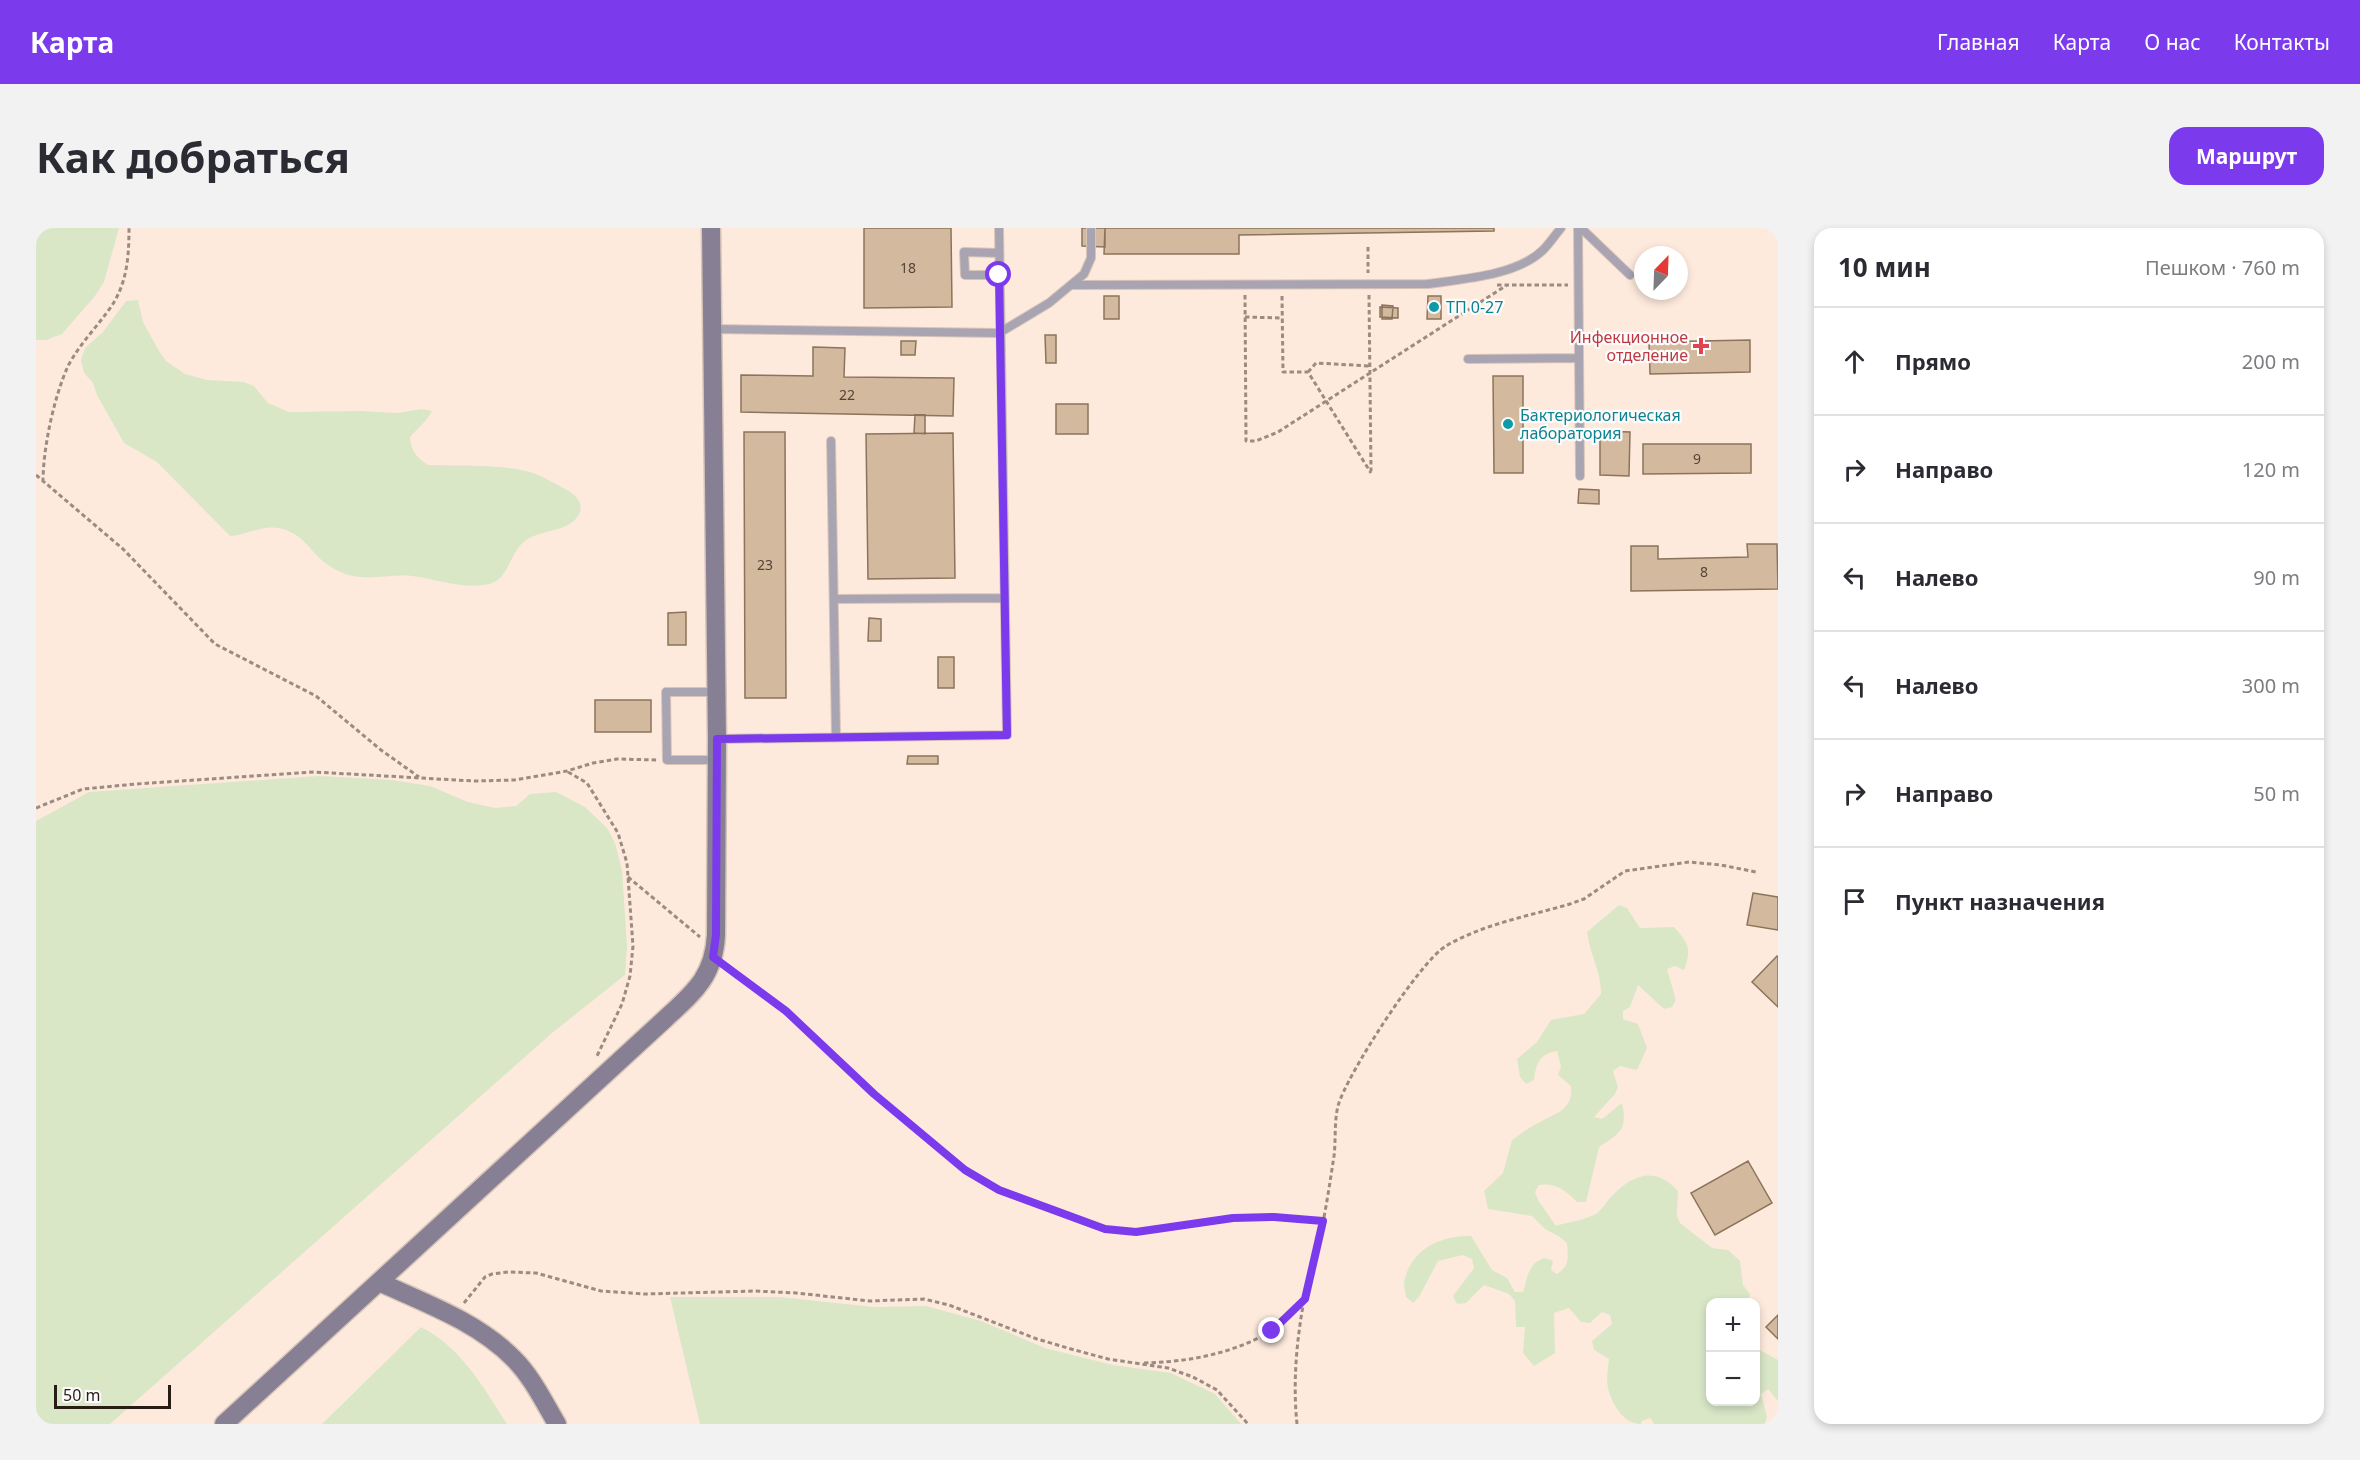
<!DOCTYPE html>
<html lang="ru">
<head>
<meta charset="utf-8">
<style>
  body { margin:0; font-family:"Noto Sans",sans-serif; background:#f2f2f3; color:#2b2b33 }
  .controls { position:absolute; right:18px; bottom:18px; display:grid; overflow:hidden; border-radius:12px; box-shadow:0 3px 9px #0003 }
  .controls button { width:54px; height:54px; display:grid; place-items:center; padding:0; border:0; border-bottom:2px solid #e1e1e2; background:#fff; color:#2b2b33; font:30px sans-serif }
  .compass { position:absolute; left:1598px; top:18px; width:54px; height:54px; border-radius:50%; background:#fff; box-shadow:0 3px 9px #0003; rotate:23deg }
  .scale { position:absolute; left:18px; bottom:15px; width:117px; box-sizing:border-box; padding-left:6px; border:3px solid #281d15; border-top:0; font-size:16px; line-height:21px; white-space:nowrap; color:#281d15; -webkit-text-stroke:4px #fcfcfc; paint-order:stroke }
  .stop { position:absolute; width:18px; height:18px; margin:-14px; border:4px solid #7c3aed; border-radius:50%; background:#fff }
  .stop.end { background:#7c3aed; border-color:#fff; box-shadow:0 2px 6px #0008 }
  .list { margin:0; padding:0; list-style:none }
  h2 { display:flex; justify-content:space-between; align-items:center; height:78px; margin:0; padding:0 24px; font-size:26px }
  h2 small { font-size:20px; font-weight:400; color:#7c7c81 }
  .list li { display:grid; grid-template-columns:39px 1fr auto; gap:18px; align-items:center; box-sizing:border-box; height:108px; padding:0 24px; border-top:2px solid #e1e1e2 }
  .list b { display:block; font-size:22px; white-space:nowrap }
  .list em { font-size:20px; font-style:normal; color:#7c7c81 }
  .icon { flex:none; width:33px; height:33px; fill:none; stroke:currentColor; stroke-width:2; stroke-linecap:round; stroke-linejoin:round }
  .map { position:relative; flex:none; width:1742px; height:1196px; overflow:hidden; border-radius:18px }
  header { display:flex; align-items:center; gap:36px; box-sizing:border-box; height:84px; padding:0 30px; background:#7c3aed; color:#fff }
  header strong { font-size:28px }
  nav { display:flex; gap:33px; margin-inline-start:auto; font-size:21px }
  .intro { display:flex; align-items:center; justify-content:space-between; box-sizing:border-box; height:144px; padding:0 36px }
  h1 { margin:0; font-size:42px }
  .button { padding:15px 27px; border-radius:18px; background:#7c3aed; color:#fff; font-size:21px; font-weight:700 }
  main { display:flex; gap:36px; padding:0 36px }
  aside { flex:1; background:#fff; border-radius:18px; box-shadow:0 3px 9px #0003 }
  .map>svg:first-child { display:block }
</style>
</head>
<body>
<header>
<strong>Карта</strong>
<nav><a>Главная</a><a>Карта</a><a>О нас</a><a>Контакты</a></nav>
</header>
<div class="intro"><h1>Как добраться</h1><a class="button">Маршрут</a></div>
<main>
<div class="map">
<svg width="1742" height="1196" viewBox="0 0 1742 1196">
  <rect width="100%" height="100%" fill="#feeadd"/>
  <path fill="#d9e7c7" d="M0,0h83l-15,54 -9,14 -33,38 -16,6h-10z
    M102,72l5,22 16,29 7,10 19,13 22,6 36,2 11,4 14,17 21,9 72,-1 36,2 24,-4 11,2c-6,11 -14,17 -22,26 1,14 6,20 18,28 28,1 84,-1 108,9 10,4 19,10 29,15 10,5 21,14 13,27 -11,17 -38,13 -53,25 -16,12 -16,39 -36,43 -26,6 -52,-5 -77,-8 -20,-2 -39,4 -59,0 -7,-1 -18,-6 -25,-11 -19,-13 -23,-32 -50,-37 -16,-3 -32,7 -48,8l-73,-74 -33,-19 -27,-48 -4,-12 -9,-10 -3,-13 4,-12 18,-16 23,-31z
    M282,548l75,4 37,6 38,16 27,6 21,-2 14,-12 26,-2 29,15 22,21 8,15 7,27 5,76 -2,29 -73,58 -442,391h-74v-603l53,-29z
    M1583,677l8,3 13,20 34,-1c15,17 18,21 10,43l-9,-4 -8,3 9,31 -4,7 -8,2 -26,-24 -8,22 -7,4v8l15,5 9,24 -10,22 -17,-4 -7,5 5,16 -3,7 -21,23 8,2 20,-16c6,27 -2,30 -23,44l-13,55h-9c-11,-11 -21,-20 -38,-17l-4,7 3,8 18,26c12,-4 29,-6 40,-12 6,-4 11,-13 16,-18 21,-22 44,-30 66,-5l-1,25 3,7 32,25 16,2 12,11 3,24 7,9 -2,8h-38v100h46v-54l22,12v41l-10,-12 -7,5 6,23 -2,7h-111l-4,-6 -8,3 -1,3c-18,0 -29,-20 -33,-36 -2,-9 0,-20 1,-29l-15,-9 -2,-9 20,-17 -2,-9 -8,-3 -12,11 -9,-1 -12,-14 -15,5 1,40 -21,13 -11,-13 2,-26h-9l-1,-26 -6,-7 -25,-9 -18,18 -9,1 -4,-8 21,-28 -2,-9 -9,-4 -25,6 -19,36 -6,6 -7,-6c-1,-6 -3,-14 -1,-19 8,-30 37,-43 66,-42l21,34 15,8 8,14h8c5,-16 5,-29 22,-34l8,3 -2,9 6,4c13,-8 11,-17 10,-31l-7,-6 -15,-8 -13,-13 -44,-7 -4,-18 19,-18 9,-33c9,-6 18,-13 28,-18 17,-10 33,-12 31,-36l-13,-11 3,-8 -4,-16c-18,3 -21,13 -23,29l-8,4 -6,-7 -3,-18 20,-17 14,-22 33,-6 17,-20c0,-23 -11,-39 -14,-62z
    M634,1069h110l93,10 53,-1 55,15 64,27 68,17 58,8 44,21 26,30h-541z
    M385,1099c40,20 63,61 86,97h-185z"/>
  <path fill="#d3b99d" stroke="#8b745b" stroke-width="1.5" d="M828,0h87l1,79 -88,1z
    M1046,0h23v19l-23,-1z
    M1069,0h389v3l-255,4v19h-135z
    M1068,68h15v23h-15z
    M1392,68h13v23h-14z
    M1346,77l11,1 -1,13h-10z
    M1344,79l18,1v10l-18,-1z
    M1009,107h11v28h-10z
    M1714,112v32l-100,2 -1,-32z
    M865,113h15l-1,14h-14z
    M777,119l32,1 -1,29 110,1 -1,38 -212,-4v-37l72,1z
    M1457,148h30v97h-29z
    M1020,176h32v30h-32z
    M879,187h10v19l-11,-1z
    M1564,203l30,1 -1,44 -29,-1z
    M708,204h41l1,266h-41z
    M917,205l2,145 -87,1 -2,-145z
    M1607,216h108v29l-108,1z
    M1543,261l20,1v14l-21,-1z
    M1711,316h30l1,45 -147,2v-45h27v13l90,-2z
    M650,384v33h-18v-32z
    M833,390l12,1v22h-13z
    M902,429h16v31h-16z
    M559,472h56v32h-56z
    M872,528h30v8h-31z
    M1717,665l25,4v33l-31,-5z
    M1741,728l1,1v50l-26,-25z
    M1712,933l24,42 -57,32 -24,-42z
    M1742,1087v24l-12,-12z"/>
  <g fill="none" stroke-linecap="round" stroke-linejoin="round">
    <g stroke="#d7c5b9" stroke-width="10">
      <path id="lane" d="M1542,0l2,248
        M1545,0l49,47
        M963,25l-35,-1 1,23h34
        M1037,57l354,-1c35,-5 89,-8 116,-34 7,-7 12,-15 18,-22
        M676,101l287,4 50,-30 35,-29 7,-16v-30
        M1432,131l111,-1
        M795,213l5,296
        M798,371l171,-1
        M679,464h-49l1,68h49
        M681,511l290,-4 -8,-507"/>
    </g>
    <g stroke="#d7c5b9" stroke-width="21">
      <path id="secondary" d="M343,1054c46,21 99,40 135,77 18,18 30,43 43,65
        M188,1196l441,-405c28,-26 49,-42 51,-84l1,-196 -6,-511"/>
    </g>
    <path stroke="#9b8b81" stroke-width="3" stroke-dasharray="4.5 3" stroke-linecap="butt" d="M1332,19v26
      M1461,57h71
      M1209,67l1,146h10l22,-9 229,-147
      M1333,67l2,176
      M1246,68l1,76h25l63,101
      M1209,89l37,1
      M1272,144l8,-9 53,3
      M0,247l87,74 92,95 101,52 65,54 38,27
      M7,254c0,-34 11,-85 25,-116 11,-21 27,-37 40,-55 19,-25 21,-53 21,-83
      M532,544l19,11 31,50 9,30 1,14 5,69 -3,30 -8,28 -26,54
      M0,580l47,-19 53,-5 178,-12 160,9 40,-1 53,-9 26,-8 24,-4 40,1
      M592,649l72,60
      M690,739l60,44 88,83 91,76 34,20 106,39 31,3 97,-14 41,-1 49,5
      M428,1075l21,-26 7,-3 16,-2 28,1 65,18 44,3 110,-3 41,2 74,8 54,-2 25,6 88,34 34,10 37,10 60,9 25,9 24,13 31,34
      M1108,1135c43,-1 89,-9 127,-32 13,-8 23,-22 34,-32
      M1261,1196c-5,-48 1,-97 11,-144 4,-15 9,-29 12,-44 6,-26 10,-54 14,-80 2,-16 0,-34 4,-50 8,-30 82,-145 108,-160 37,-22 83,-30 124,-42l14,-5 41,-28 64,-9 32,3 35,7"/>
    <use href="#lane" stroke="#a8a4b2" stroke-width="8"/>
    <use href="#secondary" stroke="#878094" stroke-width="18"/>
  </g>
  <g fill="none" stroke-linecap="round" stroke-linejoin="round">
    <path stroke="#7c3aed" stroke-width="8" d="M963,47l8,460 -290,4 -1,196 -3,22 73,54 88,83 91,76 34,20 106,39 31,3 97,-14 41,-1 49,4 -18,78 -33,32"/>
  </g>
  <g fill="#0f9aa8" stroke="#fcfcfc" stroke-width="2">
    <circle cx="1398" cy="79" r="6"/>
    <circle cx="1472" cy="196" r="6"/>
  </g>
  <path fill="#e0444e" stroke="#fcfcfc" stroke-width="2" d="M1662 109h6v6h6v6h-6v6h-6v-6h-6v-6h6z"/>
  <g text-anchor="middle" stroke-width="4.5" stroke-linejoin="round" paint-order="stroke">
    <g font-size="14" fill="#534437">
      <text x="872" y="45">18</text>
      <text x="811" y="172">22</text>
      <text x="1661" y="236">9</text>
      <text x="729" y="342">23</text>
      <text x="1668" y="349">8</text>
    </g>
    <g font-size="16" fill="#0d838f" stroke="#fcfcfc" text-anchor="start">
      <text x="1410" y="85">ТП 0-27</text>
      <text x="1484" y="193">Бактериологическая<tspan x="1484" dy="18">лаборатория</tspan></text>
    </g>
    <g font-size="16" fill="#be3a42" stroke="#fcfcfc" text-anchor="end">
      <text x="1652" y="115">Инфекционное<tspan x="1652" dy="18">отделение</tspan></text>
    </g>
  </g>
</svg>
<div class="controls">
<button>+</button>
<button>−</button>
</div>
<svg class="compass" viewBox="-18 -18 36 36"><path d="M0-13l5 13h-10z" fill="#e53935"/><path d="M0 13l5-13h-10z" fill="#7c7c81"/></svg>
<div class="scale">50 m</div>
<div class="stop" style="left:963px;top:47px"></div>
<div class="stop end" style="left:1236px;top:1103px"></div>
</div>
<aside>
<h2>10 мин<small>Пешком · 760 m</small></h2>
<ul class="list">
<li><svg class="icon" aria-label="ahead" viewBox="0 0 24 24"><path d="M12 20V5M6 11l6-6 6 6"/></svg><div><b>Прямо</b></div><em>200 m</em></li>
<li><svg class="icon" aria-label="right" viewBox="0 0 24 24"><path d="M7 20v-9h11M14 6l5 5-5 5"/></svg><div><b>Направо</b></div><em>120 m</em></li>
<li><svg class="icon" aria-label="left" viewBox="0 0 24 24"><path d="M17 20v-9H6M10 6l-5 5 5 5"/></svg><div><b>Налево</b></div><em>90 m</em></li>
<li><svg class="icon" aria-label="left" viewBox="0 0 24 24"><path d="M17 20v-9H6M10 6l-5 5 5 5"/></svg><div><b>Налево</b></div><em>300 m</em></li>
<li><svg class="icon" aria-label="right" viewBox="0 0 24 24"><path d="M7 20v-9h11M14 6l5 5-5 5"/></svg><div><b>Направо</b></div><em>50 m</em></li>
<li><svg class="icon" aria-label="arrive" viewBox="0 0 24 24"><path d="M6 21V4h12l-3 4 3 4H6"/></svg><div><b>Пункт назначения</b></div></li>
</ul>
</aside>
</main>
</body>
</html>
